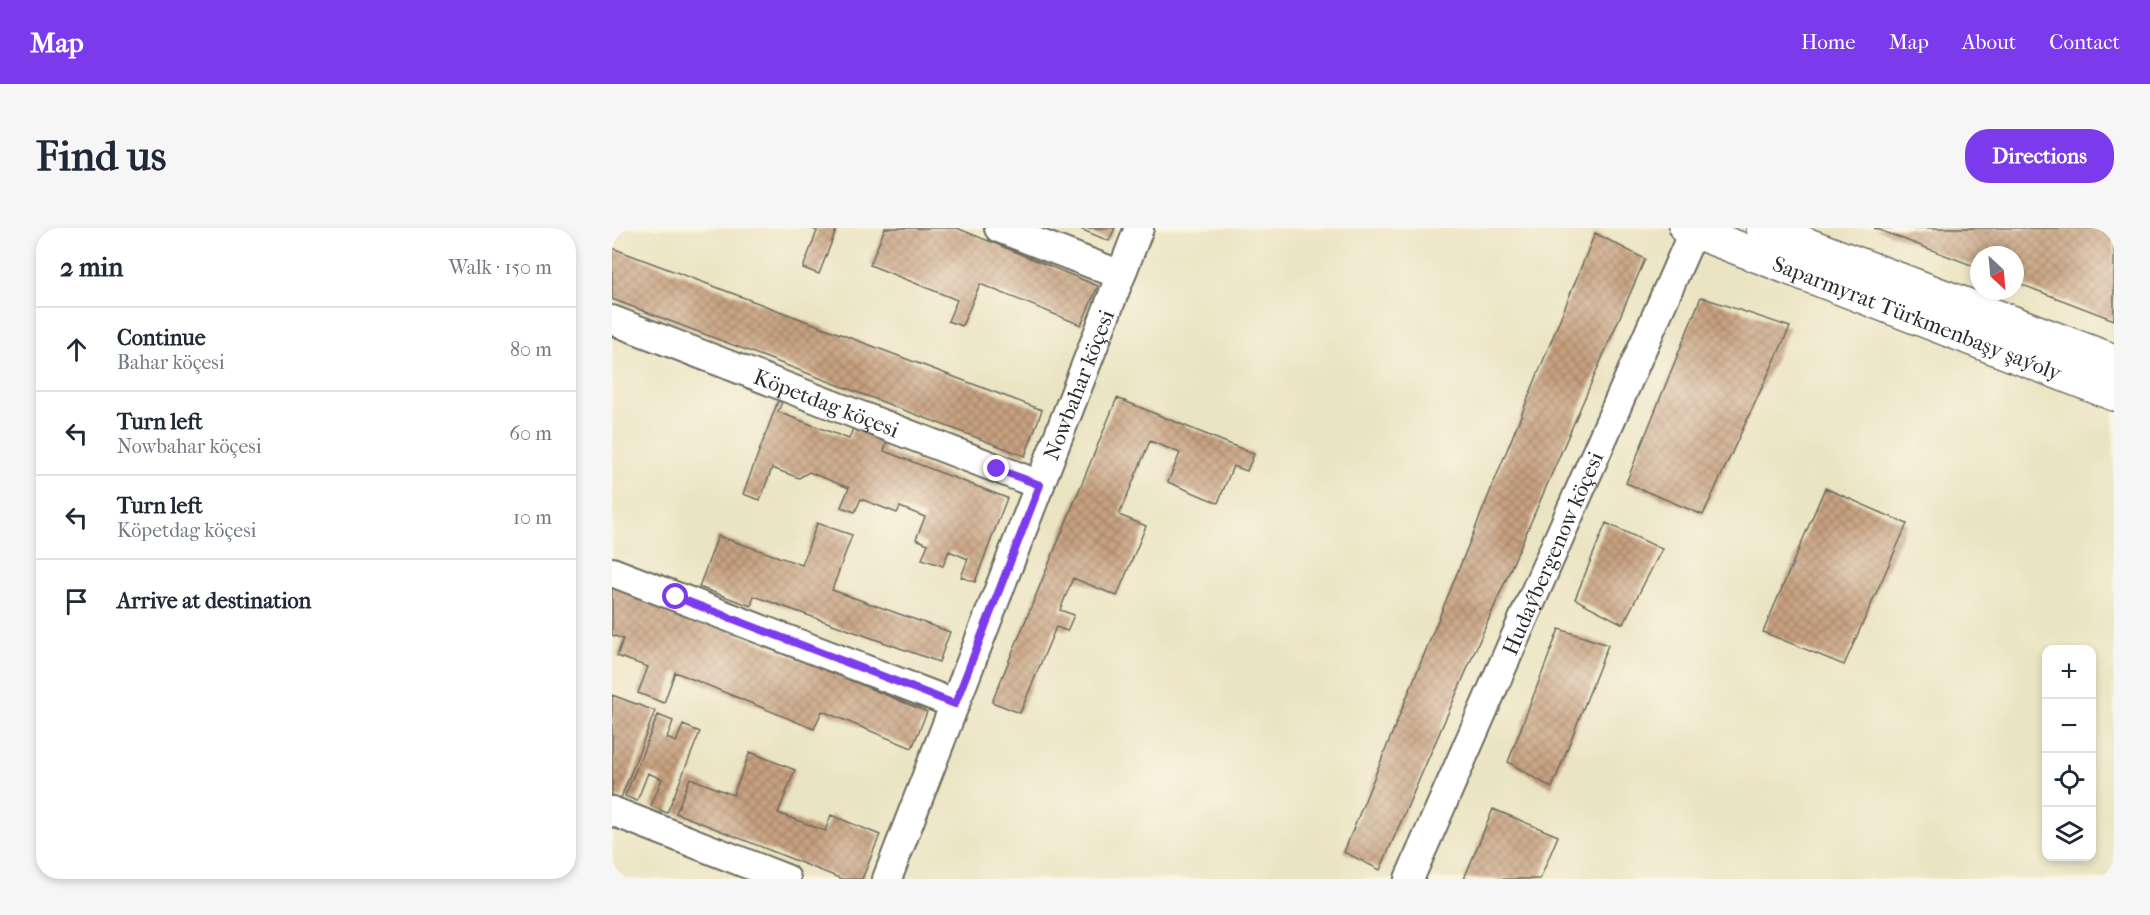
<!DOCTYPE html>
<html lang="en">
<head>
<meta charset="utf-8">
<style>
  body { margin:0; font-family:"IM FELL French Canon",serif; background:#f6f6f7; color:#1f2937 }
  .controls { position:absolute; right:18px; bottom:18px; display:grid; overflow:hidden; border-radius:12px; box-shadow:0 3px 9px #0003 }
  .controls button { width:54px; height:54px; display:grid; place-items:center; padding:0; border:0; border-bottom:2px solid #e0e1e3; background:#fff; color:#1f2937; font:30px sans-serif }
  .compass { position:absolute; left:1358px; top:18px; width:54px; height:54px; border-radius:50%; background:#fff; box-shadow:0 3px 9px #0003; rotate:154deg }
  .stop { position:absolute; width:18px; height:18px; margin:-14px; border:4px solid #7c3aed; border-radius:50%; background:#fff }
  .stop.end { background:#7c3aed; border-color:#fff; box-shadow:0 2px 6px #0008 }
  .list { margin:0; padding:0; list-style:none }
  h2 { display:flex; justify-content:space-between; align-items:center; height:78px; margin:0; padding:0 24px; font-size:26px }
  h2 small { font-size:20px; font-weight:400; color:#747a83 }
  .list li { display:grid; grid-template-columns:39px 1fr auto; gap:18px; align-items:center; box-sizing:border-box; height:84px; padding:0 24px; border-top:2px solid #e0e1e3 }
  .list b { display:block; font-size:22px; white-space:nowrap }
  .list p { margin:0; font-size:20px; white-space:nowrap; color:#747a83 }
  .list em { font-size:20px; font-style:normal; color:#747a83 }
  .icon { flex:none; width:33px; height:33px; fill:none; stroke:currentColor; stroke-width:2; stroke-linecap:round; stroke-linejoin:round }
  .map { position:relative; flex:none; width:1502px; height:651px; overflow:hidden; border-radius:24px }
  header { display:flex; align-items:center; gap:36px; box-sizing:border-box; height:84px; padding:0 30px; background:#7c3aed; color:#fff }
  header strong { font-size:28px }
  nav { display:flex; gap:33px; margin-inline-start:auto; font-size:21px }
  .intro { display:flex; align-items:center; justify-content:space-between; box-sizing:border-box; height:144px; padding:0 36px }
  h1 { margin:0; font-size:42px }
  .button { padding:15px 27px; border-radius:24px; background:#7c3aed; color:#fff; font-size:21px; font-weight:700 }
  main { display:flex; gap:36px; padding:0 36px }
  aside { flex:1; background:#fff; border-radius:24px; box-shadow:0 3px 9px #0003 }
  .map>svg:first-child { display:block }
</style>
</head>
<body>
<header>
<strong>Map</strong>
<nav><a>Home</a><a>Map</a><a>About</a><a>Contact</a></nav>
</header>
<div class="intro"><h1>Find us</h1><a class="button">Directions</a></div>
<main>
<aside>
<h2>2 min<small>Walk · 150 m</small></h2>
<ul class="list">
<li><svg class="icon" aria-label="ahead" viewBox="0 0 24 24"><path d="M12 20V5M6 11l6-6 6 6"/></svg><div><b>Continue</b><p>Bahar köçesi</p></div><em>80 m</em></li>
<li><svg class="icon" aria-label="left" viewBox="0 0 24 24"><path d="M17 20v-9H6M10 6l-5 5 5 5"/></svg><div><b>Turn left</b><p>Nowbahar köçesi</p></div><em>60 m</em></li>
<li><svg class="icon" aria-label="left" viewBox="0 0 24 24"><path d="M17 20v-9H6M10 6l-5 5 5 5"/></svg><div><b>Turn left</b><p>Köpetdag köçesi</p></div><em>10 m</em></li>
<li><svg class="icon" aria-label="arrive" viewBox="0 0 24 24"><path d="M6 21V4h12l-3 4 3 4H6"/></svg><div><b>Arrive at destination</b></div></li>
</ul>
</aside>
<div class="map">
<svg width="1502" height="651" viewBox="0 0 1502 651">
  <defs>
    <pattern id="building-cross-hatch" width="8" height="8" patternUnits="userSpaceOnUse" patternTransform="scale(1.5)"><rect width="8" height="8" fill="#c7a180"/><path d="M0 0l8 8M0 8l8-8" fill="none" stroke="#a28369"/></pattern>
  </defs>
  <rect width="100%" height="100%" fill="#fcf5e5"/>
  <filter id="ink" filterUnits="userSpaceOnUse"><feTurbulence type="fractalNoise" baseFrequency=".0167" numOctaves="2"/><feDisplacementMap in="SourceGraphic" scale="12" xChannelSelector="R" yChannelSelector="G"/><feConvolveMatrix kernelMatrix="1 2 1 2 8 2 1 2 1" color-interpolation-filters="sRGB"/></filter>
  <filter id="wash" filterUnits="userSpaceOnUse"><feTurbulence type="fractalNoise" baseFrequency=".008" numOctaves="4" result="noise"/><feDisplacementMap in="SourceGraphic" scale="24" xChannelSelector="R" yChannelSelector="G"/><feGaussianBlur stdDeviation="1.35" result="paint"/><feColorMatrix in="noise" values="0 0 0 0 0 0 0 0 0 0 0 0 0 0 0 0 0 1.4 0 .05"/><feComposite in="paint" operator="in"/></filter>
  <g filter="url(#wash)">
    <rect width="100%" height="100%" fill="#ebe4c3"/>
    <g id="blocks">
      <path fill="url(#building-cross-hatch)" d="M199,0h26l-18,46 -16,-6 14,-37z
        M273,0h72l141,58 -17,39 -101,-41 -18,42 -14,-5 9,-21 -87,-35z
        M466,0h37l-6,13z
        M1262,0h240v92l-99,-38v-27h-36v13z
        M983,5l50,26 -265,611 -36,-18z
        M0,20l430,162 -17,46 -413,-157z
        M1089,69l89,30 -87,188 -77,-32z
        M505,170l137,56 -7,17 -14,-5 -15,37 -50,-21 12,-29 -30,-12 -31,74 27,11 -29,70 -44,-18 -13,32 14,5 -7,16 -11,-4 -36,86 -28,-11z
        M166,173l4,1 -4,10 71,27 4,-11 34,13 -3,10 123,47 -32,84 -14,-5 7,-18 -19,-8 -6,15 -21,-7 6,-15 -12,-5 9,-22 -25,-10 -3,6 -36,-14 -6,13 -14,-5 8,-19 -40,-16 -10,6 -27,-10 -12,32 -17,-6z
        M1213,260l82,36 -63,141 -81,-33z
        M205,295l35,12 -20,55 118,42 -11,30 -185,-66 -3,10 -52,-19 19,-51 84,29z
        M994,295l56,26 -39,75 -48,-25z
        M0,357l83,31 232,96 -15,36 -90,-37 -8,18 -139,-57 -11,31 -26,-10 10,-26 -31,-11 6,-17 -11,-4z
        M947,401l49,16 -56,143 -44,-26z
        M0,467l43,16 -34,87 -9,-3z
        M46,487l15,6 -6,17 9,4 7,-17 17,7 -33,81 -16,-7 11,-27 -14,-6 -11,28 -12,-5z
        M138,524l45,18 -17,43 47,18 6,-16 49,20 -18,44h-20l-166,-66 14,-35 43,17z
        M881,581l65,27 -18,43h-76z"/>
    </g>
  </g>
  <g filter="url(#ink)">
    <use href="#blocks" fill-opacity="0" stroke="#6e6c60" stroke-width="1.5"/>
    <g fill="none" stroke-linecap="round" stroke-linejoin="round">
      <g stroke="#6e6c60" stroke-width="32">
        <g id="minor">
          <path d="M387,0l122,47"/>
          <path id="s1" d="M0,92l428,165"/>
          <path d="M0,344l343,132"/>
          <path d="M0,583l174,68"/>
          <path id="s2" d="M275,651l252,-651"/>
          <path id="s3" d="M797,651l286,-651"/>
        </g>
      </g>
      <g stroke="#6e6c60" stroke-width="36">
        <g id="primary">
          <path id="s4" d="M1074,0l428,166"/>
          <path d="M1151,0l351,133"/>
        </g>
      </g>
      <use href="#minor" stroke="#fff" stroke-width="28"/>
      <use href="#primary" stroke="#fff" stroke-width="33"/>
    </g>
  </g>
  <g fill="none" stroke-linecap="round" stroke-linejoin="round" filter="url(#ink)">
    <path stroke="#7c3aed" stroke-width="8" d="M64,369l279,107 85,-219 -43,-16"/>
  </g>
  <g text-anchor="middle" stroke-width="5" stroke-linejoin="round" paint-order="stroke">
    <g font-size="22" fill="#2b2b2b" stroke="#fcf5e5">
      <text dy="8" stroke="none"><textPath href="#s4" startOffset="248">Saparmyrat Türkmenbaşy şaýoly</textPath></text>
      <text dy="8" stroke="none"><textPath href="#s2" startOffset="530">Nowbahar köçesi</textPath></text>
      <text dy="8" stroke="none"><textPath href="#s1" startOffset="230">Köpetdag köçesi</textPath></text>
      <text dy="8" stroke="none"><textPath href="#s3" startOffset="356">Hudaýbergenow köçesi</textPath></text>
    </g>
  </g>
</svg>
<div class="controls">
<button>+</button>
<button>−</button>
<button><svg class="icon" aria-label="locate" viewBox="0 0 24 24"><circle cx="12" cy="12" r="6"/><path d="M12 2v4M12 18v4M2 12h4M18 12h4"/></svg></button>
<button><svg class="icon" aria-label="layers" viewBox="0 0 24 24"><path d="M12 4l9 5-9 5-9-5zM3 14l9 5 9-5"/></svg></button>
</div>
<svg class="compass" viewBox="-18 -18 36 36"><path d="M0-13l5 13h-10z" fill="#e53935"/><path d="M0 13l5-13h-10z" fill="#747a83"/></svg>
<div class="stop" style="left:64px;top:369px"></div>
<div class="stop end" style="left:385px;top:241px"></div>
</div>
</main>
</body>
</html>
